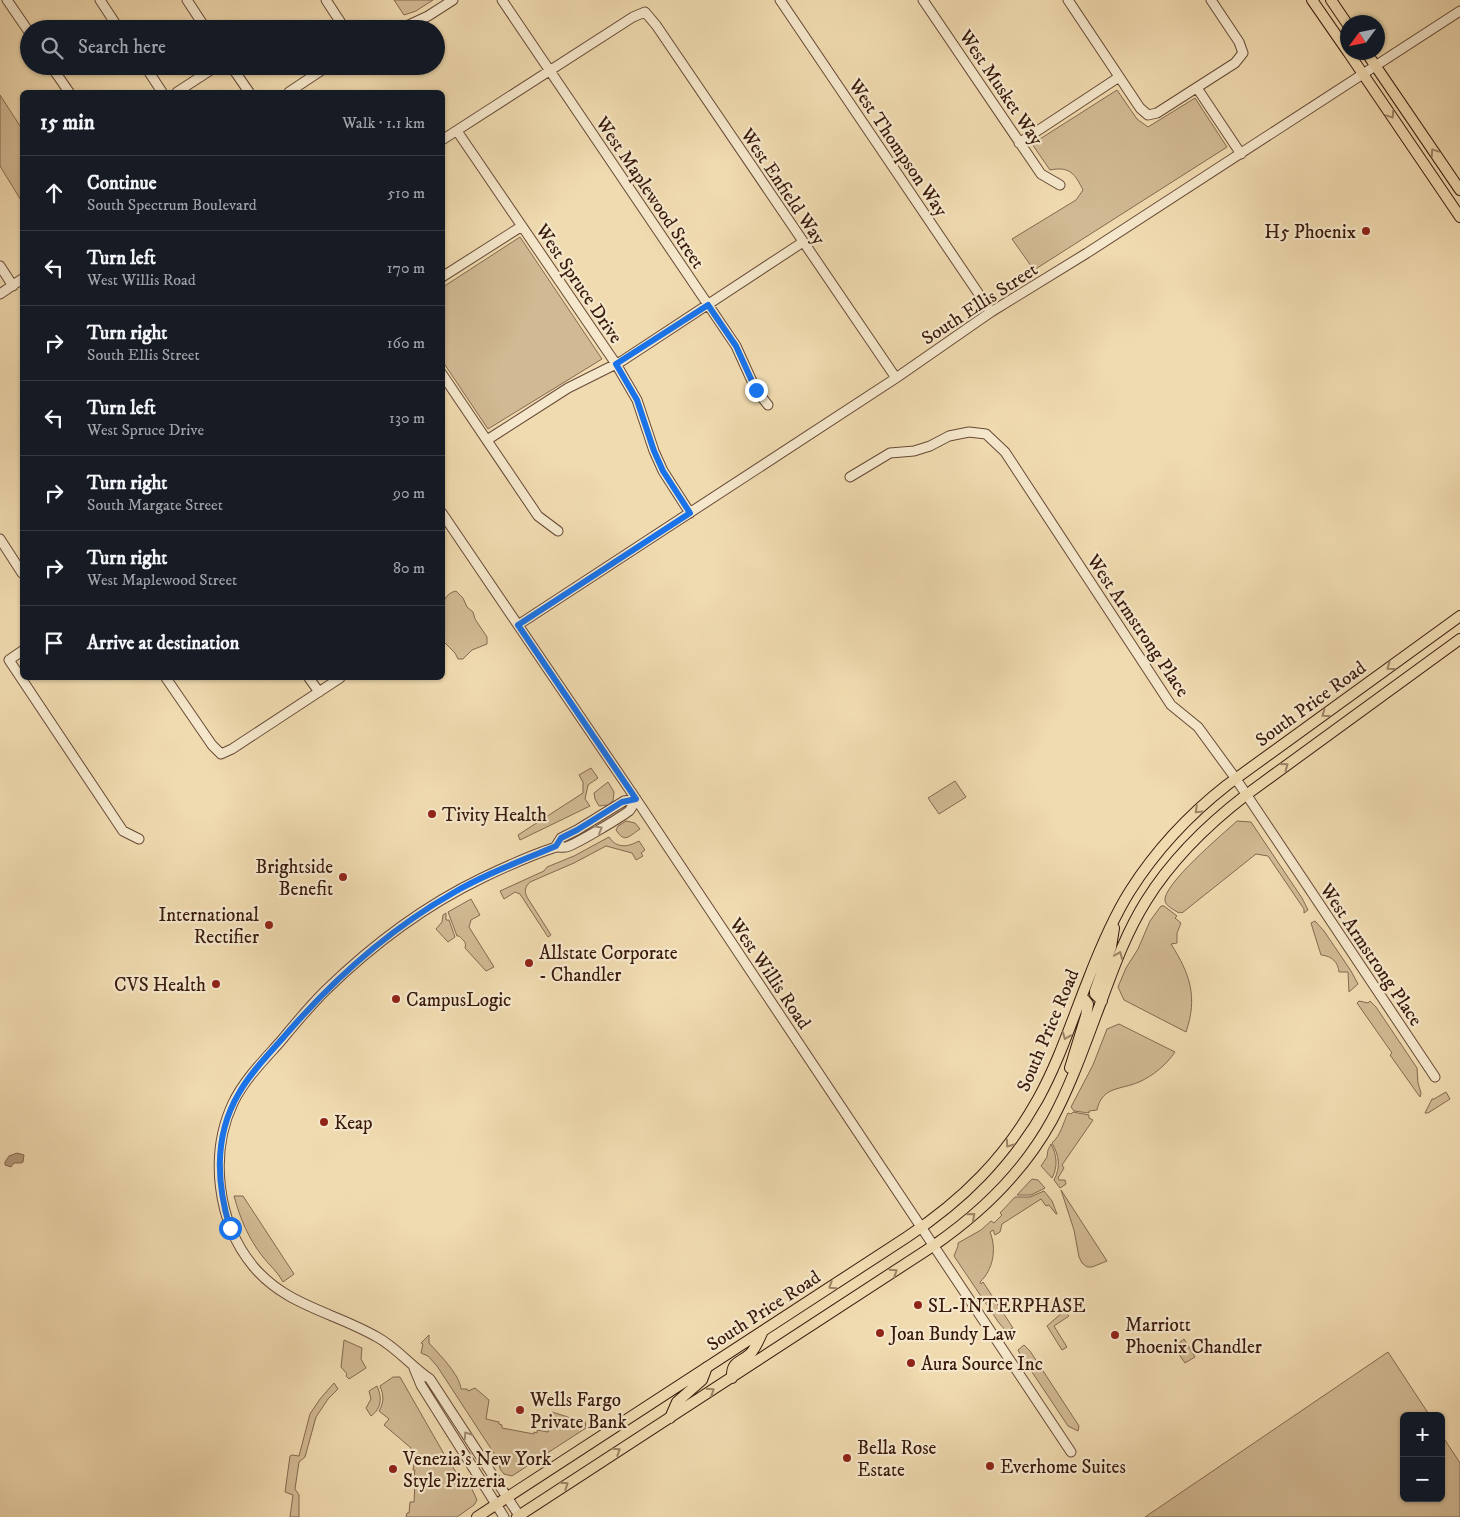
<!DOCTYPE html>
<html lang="en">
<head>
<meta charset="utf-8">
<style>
  body { margin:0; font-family:"IM FELL DW Pica",serif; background:#20242c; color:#f1f3f6 }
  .controls { position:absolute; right:15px; bottom:15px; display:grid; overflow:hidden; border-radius:8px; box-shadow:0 1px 4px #0004 }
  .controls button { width:45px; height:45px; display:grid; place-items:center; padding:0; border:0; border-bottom:1px solid #363941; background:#171b24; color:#f1f3f6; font:25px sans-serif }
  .compass { position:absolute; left:1340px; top:15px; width:45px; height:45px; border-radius:50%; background:#171b24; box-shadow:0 1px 4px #0004; rotate:237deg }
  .stop { position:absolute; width:15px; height:15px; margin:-11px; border:4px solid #1a73e8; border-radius:50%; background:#fff }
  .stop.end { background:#1a73e8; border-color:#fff; box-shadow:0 1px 5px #0008 }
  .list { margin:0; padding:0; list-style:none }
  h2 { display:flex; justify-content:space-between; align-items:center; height:65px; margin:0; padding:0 20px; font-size:21px }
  h2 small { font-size:16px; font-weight:400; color:#9ea1a6 }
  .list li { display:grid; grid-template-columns:32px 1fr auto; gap:15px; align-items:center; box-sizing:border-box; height:75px; padding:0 20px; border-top:1px solid #363941 }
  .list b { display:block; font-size:19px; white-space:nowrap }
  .list p { margin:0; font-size:16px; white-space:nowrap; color:#9ea1a6 }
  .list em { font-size:16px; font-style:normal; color:#9ea1a6 }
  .icon { flex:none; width:28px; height:28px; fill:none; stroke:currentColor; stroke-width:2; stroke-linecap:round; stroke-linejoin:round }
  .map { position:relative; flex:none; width:1460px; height:1517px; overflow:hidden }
  .search { position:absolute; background:#171b24; box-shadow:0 1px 4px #0004; left:20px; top:20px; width:425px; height:55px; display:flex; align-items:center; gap:12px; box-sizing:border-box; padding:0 18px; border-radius:28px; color:#9ea1a6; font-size:19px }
  .panel { position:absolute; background:#171b24; box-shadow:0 1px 4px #0004; left:20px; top:90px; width:425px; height:590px; border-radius:8px }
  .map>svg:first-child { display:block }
</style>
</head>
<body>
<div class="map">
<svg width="1460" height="1517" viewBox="0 0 1460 1517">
  <rect width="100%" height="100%" fill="#f0daaf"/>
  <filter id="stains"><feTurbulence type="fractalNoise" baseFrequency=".004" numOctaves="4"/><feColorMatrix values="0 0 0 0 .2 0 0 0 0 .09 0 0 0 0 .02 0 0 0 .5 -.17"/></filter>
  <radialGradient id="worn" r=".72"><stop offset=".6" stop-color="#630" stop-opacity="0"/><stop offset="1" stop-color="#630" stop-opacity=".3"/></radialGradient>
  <path fill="#d1b993" stroke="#846950" d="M394,0h39l-17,11 -12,4z
    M1117,90l20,29 11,8 47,-29 32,49 -193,123 -22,-31 64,-39 7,-10c-8,-16 -13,-24 -33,-20l-18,-26z
    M0,95l22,34v73l-22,-36z
    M520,237l82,122 -114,70 -45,-67v-75z
    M456,591l7,7 4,9 6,5 2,7 12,18v7l-15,6 -9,9h-5l-3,-6 -12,-12c-1,-16 -7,-46 13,-50z
    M591,768l7,10 -10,7 -3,14 5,7 -70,34 -2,-5 65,-42v-11l-4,-7z
    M955,781l11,16 -27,17 -11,-16z
    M608,782l6,10 -1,9 -5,4 -9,1 -4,-7 -1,-6z
    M626,821l9,2 5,6c-11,7 -15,15 -24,1l2,-4z
    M1237,821l14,1 51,76 6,12 -4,3v-4l-36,-53 -12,-2 -74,59 -1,-1 -2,1c-5,-3 -13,-7 -14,-12 -3,-16 59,-68 72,-80z
    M609,837c8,12 19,10 30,4l6,9 -4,3 2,3 -7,4 -4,-7 -26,-7 -32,17 -44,19c-5,5 -6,9 -3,15l24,38 -3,2 -28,-43 -5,-2 -11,7 -4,-8 44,-20 3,-4 27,-11z
    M471,899l9,16 -9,5 -2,7 25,40 -8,4 -21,-23c2,-6 -2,-8 -6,-12h-2l-9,-24z
    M1161,906h3l13,10 -2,2 6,5 -4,10v10l-6,1c19,30 27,53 15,88l-62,-32 -6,-13 8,-19 12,-19 12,-28z
    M446,913v7h3l6,17 -7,5 -12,-13 6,-7 1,-7z
    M1315,921l9,10 27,40 7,13 -9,8 -1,-20h-9c-1,-10 -7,-16 -18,-17l-10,-32z
    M1359,1001l9,2 2,-2 6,6 41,61 1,15 3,10 -1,4 -30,-42 2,-2 -35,-50z
    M1119,1024l56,28c-8,12 -22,24 -36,30 -18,8 -37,4 -42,28l-8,1v2l-15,-2 -3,-4 22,-42 14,-36z
    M1446,1092l4,7 -22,14h-3l7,-14h2z
    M1073,1112l16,3v3l4,2 -31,45 2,3 -6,10 1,2h6l1,4 -6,4 -6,-8c7,-13 5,-25 -2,-37 9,-8 11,-20 16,-30l3,1z
    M1051,1144c6,11 7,23 1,34l-11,-12 6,-9 1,-7z
    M1032,1179l6,1 7,8 -14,7h-14z
    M1061,1190l46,71 -15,6h-5l-5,-4 -3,-6 -5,-27z
    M1044,1191l8,10 5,13h-1l-7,-9 -3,1 -5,-7 -39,25 -2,8 -5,3 -2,-5 -3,2c7,17 3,38 -10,50l1,2 2,-2 30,46 -7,3 -7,-8 -45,-67 4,-10v-3l23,-13 10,-9 3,2 8,-8 -2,-2 15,-16h15z
    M234,1196h9l51,78 -11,8c-5,-10 -14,-17 -20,-25 -15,-19 -23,-39 -29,-61z
    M1064,1311l5,5 -15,10 13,21 -5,3 -15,-24z
    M429,1335v8c10,11 31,32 32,46h6l1,2 7,-3 14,12 -3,19 13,3v2l3,1v3l32,6v-2l3,1v-3l11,2 4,-20 16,5 11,9 6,-5 1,7 -71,46 -3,2 -8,-2 -4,-5 -1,-8 -62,-95 -9,-10 -7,-3 2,-9 -2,-1z
    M1184,1339l11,18 -10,6 -11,-16z
    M344,1340l18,8 -1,11 5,9 -17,11 -3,-3 1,-2 -6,-7z
    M1024,1345l6,6 49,75 -1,5 -10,-5 -48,-72 -2,-4z
    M1388,1352l42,64h-26v82h37v-64l19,29v54h-315z
    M393,1377h7l44,77 20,30 7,3 6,13 -3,5 -17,12h-51l1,-4h2l1,-11h4l1,-19h-2l2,-13h-2l2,-13 -5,-1 1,-8 -27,-23 5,-6 -10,-8c5,-9 5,-15 1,-25z
    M334,1383l4,6 -10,10 -12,18 -11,40 -6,5 -4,27 4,6v22h-9l3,-22 -8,-3 5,-36 2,-1 7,1 11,-42 10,-15z
    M377,1386c5,11 5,22 -6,30l-5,-8 5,-9 -2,-8z"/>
  <path fill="#b19878" stroke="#81654d" d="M17,1153l7,2 -1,7 -2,1h-7l-3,4 -6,-2v-3l4,-6z"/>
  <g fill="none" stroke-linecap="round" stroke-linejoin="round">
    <g stroke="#664936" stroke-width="11">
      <path id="minor" d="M7,0l22,32
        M100,0l19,29
        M187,0l19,29
        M326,0l19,29
        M502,0l234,346 20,44 12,15
        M780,0l211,312
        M923,0l118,174 19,11
        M1068,0l72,108 8,7 9,-2 78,-50 8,-10 -4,-11 -28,-42
        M400,29l28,-13 25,-16
        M51,66l18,26
        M145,66l17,26
        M231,66l18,26
        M1197,88l44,66
        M177,92l40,-26
        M289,92l39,-26
        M457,131l159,233 21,36 17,51 9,20 27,42
        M442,140l191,-123 12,-5 11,13 240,353
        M1019,143l100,-66
        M0,266l13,20
        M442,277l80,-51
        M0,294l22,-15
        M442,374l96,142 20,15
        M487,440l81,-52 54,-27 181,-119
        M850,477l40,-24 24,-2 16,-5 19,-10 20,-4 17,2 19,18 166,253 27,22 38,52 199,298
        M442,513l194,286 435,653
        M0,539l22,34
        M518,625l378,-247 95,-66 96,-59 373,-242
        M22,651l-13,9 114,171 16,8
        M166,678l46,67 9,9 11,-5 108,-71
        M309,678l10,14
        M556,846l5,-8 16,-8 47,-29 12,-2
        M414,1368l7,17 83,132
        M520,1517l-90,-138c-19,-13 -33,-31 -53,-42 -43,-25 -91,-31 -124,-71 -36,-44 -44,-112 -20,-163 11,-23 30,-42 47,-61 14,-17 29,-35 45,-51 46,-45 99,-85 157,-113 23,-11 47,-22 71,-30 5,-2 9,0 13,-1 9,-2 55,-30 63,-36 3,-3 5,-8 7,-12"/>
    </g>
    <g stroke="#38190d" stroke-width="12">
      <path id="major" d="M1312,0l36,52
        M1331,0l17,25
        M1348,52l112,165
        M1366,52l94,138
        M1102,1001l-7,-7v-3l16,-44 3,-19
        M1070,1068l16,-52 2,-12 -3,-4 -4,-2
        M732,1378c-1,-17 8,-15 18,-24 5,-5 9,-14 12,-21
        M670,1418l7,-16 25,-22 5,-13
        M477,1517l430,-280c56,-37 98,-79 131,-138 21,-38 34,-79 50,-119 12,-31 25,-62 42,-89 26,-41 60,-77 97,-106l233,-169
        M517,1517l416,-271c48,-33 91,-75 119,-126 20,-37 34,-79 49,-118 13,-35 25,-69 45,-101 26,-42 61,-76 100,-106l214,-156"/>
    </g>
    <use href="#minor" stroke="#f5e7cb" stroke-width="9"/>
    <use href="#major" stroke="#f0daaf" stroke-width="10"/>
  </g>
  <defs><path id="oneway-chevron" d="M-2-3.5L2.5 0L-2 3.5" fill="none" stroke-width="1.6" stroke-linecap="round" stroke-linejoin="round" transform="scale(1.25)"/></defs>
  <g stroke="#9d8366">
    <use href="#oneway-chevron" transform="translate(1391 115) rotate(56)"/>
    <use href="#oneway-chevron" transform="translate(1434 152) rotate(-124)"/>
    <use href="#oneway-chevron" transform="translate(1390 667) rotate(144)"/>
    <use href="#oneway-chevron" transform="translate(1325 714) rotate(144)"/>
    <use href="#oneway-chevron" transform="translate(1285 766) rotate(-36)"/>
    <use href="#oneway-chevron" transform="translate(1198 810) rotate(137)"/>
    <use href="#oneway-chevron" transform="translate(1119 955) rotate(-67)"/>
    <use href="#oneway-chevron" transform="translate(1066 1036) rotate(112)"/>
    <use href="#oneway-chevron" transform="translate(1009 1144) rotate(126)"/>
    <use href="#oneway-chevron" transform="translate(972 1216) rotate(-41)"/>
    <use href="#oneway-chevron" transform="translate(894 1272) rotate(-33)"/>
    <use href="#oneway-chevron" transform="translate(832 1286) rotate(147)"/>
    <use href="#oneway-chevron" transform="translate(711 1391) rotate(-33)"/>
    <use href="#oneway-chevron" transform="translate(617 1451) rotate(-33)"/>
    <use href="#oneway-chevron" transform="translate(565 1485) rotate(-33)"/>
  </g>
  <g stroke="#a08a76">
    <use href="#oneway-chevron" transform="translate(599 829) rotate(-30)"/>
    <use href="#oneway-chevron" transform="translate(467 1435) rotate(-123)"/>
  </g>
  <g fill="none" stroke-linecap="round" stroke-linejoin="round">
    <path stroke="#1a73e8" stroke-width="6" d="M230,1228c-14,-46 -16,-93 9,-135 13,-23 33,-42 50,-62 47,-54 101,-102 164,-138 32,-19 68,-32 103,-47l5,-8 16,-8 45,-28 14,-3 -118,-174 172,-112 -27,-42 -9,-20 -17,-51 -21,-36 92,-59 28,41 20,44"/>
  </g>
  <g fill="#8f2418" stroke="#f5e7cb" stroke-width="2">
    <circle cx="1366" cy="231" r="5"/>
    <circle cx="432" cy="814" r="5"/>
    <circle cx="343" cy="877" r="5"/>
    <circle cx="269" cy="925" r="5"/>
    <circle cx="529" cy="963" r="5"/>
    <circle cx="216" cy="984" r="5"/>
    <circle cx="396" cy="999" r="5"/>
    <circle cx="324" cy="1122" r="5"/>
    <circle cx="918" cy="1305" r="5"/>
    <circle cx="880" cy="1333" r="5"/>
    <circle cx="1115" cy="1335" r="5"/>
    <circle cx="911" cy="1363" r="5"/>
    <circle cx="520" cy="1410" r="5"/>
    <circle cx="847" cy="1458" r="5"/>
    <circle cx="990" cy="1466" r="5"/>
    <circle cx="393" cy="1469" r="5"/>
  </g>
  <g text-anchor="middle" stroke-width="4.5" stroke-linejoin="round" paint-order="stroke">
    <g font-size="19" fill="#38190d" stroke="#f5e7cb">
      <text transform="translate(1002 87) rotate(56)" y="7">West Musket Way</text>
      <text transform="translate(899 147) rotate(56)" y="7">West Thompson Way</text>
      <text transform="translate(784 186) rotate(56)" y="7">West Enfield Way</text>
      <text transform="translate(651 192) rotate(56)" y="7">West Maplewood Street</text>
      <text transform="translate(580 283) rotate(56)" y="7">West Spruce Drive</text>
      <text transform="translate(979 303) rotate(-33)" y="7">South Ellis Street</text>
      <text transform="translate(1139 625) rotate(56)" y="7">West Armstrong Place</text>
      <text transform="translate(1310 703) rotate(-36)" y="7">South Price Road</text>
      <text transform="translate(1372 954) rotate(56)" y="7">West Armstrong Place</text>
      <text transform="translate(771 973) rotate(56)" y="7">West Willis Road</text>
      <text transform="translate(1047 1030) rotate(-67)" y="7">South Price Road</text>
      <text transform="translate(763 1310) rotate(-33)" y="7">South Price Road</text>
    </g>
    <g font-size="19" fill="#38190d" stroke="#f5e7cb" text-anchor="start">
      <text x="1356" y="238" text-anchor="end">H5 Phoenix</text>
      <text x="442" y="821">Tivity Health</text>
      <text x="333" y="873" text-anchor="end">Brightside<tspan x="333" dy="22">Benefit</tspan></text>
      <text x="259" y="921" text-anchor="end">International<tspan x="259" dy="22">Rectifier</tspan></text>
      <text x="539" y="959">Allstate Corporate<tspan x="539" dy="22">- Chandler</tspan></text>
      <text x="206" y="991" text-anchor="end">CVS Health</text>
      <text x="406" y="1006">CampusLogic</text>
      <text x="334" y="1129">Keap</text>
      <text x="928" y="1312">SL-INTERPHASE</text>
      <text x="1125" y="1331">Marriott<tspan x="1125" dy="22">Phoenix Chandler</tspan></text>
      <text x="890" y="1340">Joan Bundy Law</text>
      <text x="921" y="1370">Aura Source Inc</text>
      <text x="530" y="1406">Wells Fargo<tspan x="530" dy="22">Private Bank</tspan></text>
      <text x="857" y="1454">Bella Rose<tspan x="857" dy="22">Estate</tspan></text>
      <text x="403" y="1465">Venezia's New York<tspan x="403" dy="22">Style Pizzeria</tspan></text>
      <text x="1000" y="1473">Everhome Suites</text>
    </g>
  </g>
  <rect width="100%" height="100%" filter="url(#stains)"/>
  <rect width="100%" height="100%" fill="url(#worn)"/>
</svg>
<div class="controls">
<button>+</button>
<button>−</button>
</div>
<svg class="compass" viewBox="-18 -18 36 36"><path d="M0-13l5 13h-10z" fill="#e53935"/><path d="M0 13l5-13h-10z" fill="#9ea1a6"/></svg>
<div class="stop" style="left:230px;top:1228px"></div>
<div class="stop end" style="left:756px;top:390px"></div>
<div class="search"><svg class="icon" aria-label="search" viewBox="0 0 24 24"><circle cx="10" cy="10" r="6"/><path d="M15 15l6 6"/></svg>Search here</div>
<section class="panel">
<h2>15 min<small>Walk · 1.1 km</small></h2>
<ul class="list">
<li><svg class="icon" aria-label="ahead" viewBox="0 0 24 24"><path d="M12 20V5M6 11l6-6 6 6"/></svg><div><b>Continue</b><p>South Spectrum Boulevard</p></div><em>510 m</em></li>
<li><svg class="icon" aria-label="left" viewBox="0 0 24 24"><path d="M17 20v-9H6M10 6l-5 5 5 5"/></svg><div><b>Turn left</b><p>West Willis Road</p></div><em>170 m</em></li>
<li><svg class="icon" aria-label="right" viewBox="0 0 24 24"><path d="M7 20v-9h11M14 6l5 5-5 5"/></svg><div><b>Turn right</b><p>South Ellis Street</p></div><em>160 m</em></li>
<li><svg class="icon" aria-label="left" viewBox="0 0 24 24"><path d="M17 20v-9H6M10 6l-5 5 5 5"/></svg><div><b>Turn left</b><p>West Spruce Drive</p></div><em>130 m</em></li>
<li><svg class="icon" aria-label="right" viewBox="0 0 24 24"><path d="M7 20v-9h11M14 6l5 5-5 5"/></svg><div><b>Turn right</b><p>South Margate Street</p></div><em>90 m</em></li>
<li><svg class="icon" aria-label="right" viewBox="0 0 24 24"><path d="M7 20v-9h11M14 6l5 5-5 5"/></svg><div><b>Turn right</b><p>West Maplewood Street</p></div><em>80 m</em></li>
<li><svg class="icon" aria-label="arrive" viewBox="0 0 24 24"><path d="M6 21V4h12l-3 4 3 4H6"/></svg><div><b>Arrive at destination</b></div></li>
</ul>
</section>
</div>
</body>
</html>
